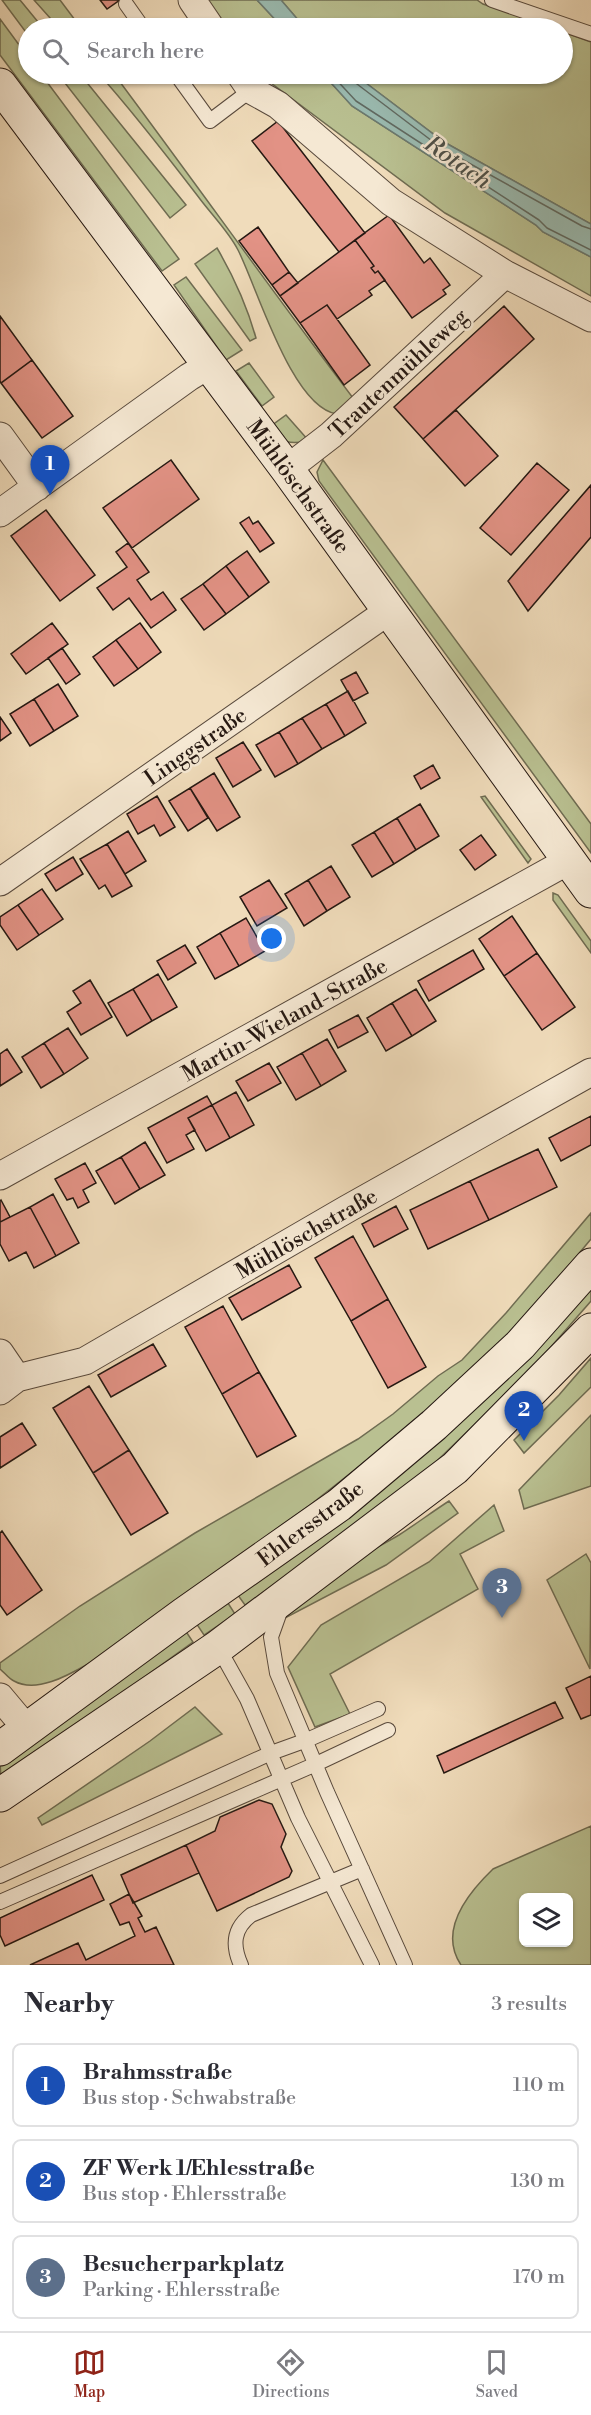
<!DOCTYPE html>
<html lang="en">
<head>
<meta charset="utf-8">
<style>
  body { margin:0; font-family:"Libre Bodoni",serif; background:#f7f7f7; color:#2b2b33 }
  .controls { position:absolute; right:18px; bottom:18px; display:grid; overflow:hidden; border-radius:9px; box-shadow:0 2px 4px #0004 }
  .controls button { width:54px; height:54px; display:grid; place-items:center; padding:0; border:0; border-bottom:2px solid #e1e1e2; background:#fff; color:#2b2b33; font:30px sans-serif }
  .you { position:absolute; left:272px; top:939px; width:21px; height:21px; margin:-15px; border:4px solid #fff; border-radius:50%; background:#1a73e8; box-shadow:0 0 0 9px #1a73e833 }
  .badge { display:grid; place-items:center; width:39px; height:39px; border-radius:50%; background:#8f2418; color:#fff; font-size:20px; font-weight:700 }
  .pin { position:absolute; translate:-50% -50px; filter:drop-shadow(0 2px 3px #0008) }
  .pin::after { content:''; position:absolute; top:32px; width:21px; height:18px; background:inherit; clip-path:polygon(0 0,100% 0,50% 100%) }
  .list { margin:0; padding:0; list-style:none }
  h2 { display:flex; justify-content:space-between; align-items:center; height:78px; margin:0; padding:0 24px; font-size:26px }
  h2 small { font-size:20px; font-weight:400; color:#7c7c81 }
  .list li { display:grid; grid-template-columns:39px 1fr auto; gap:18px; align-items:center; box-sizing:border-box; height:84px; margin:0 12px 12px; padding:0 12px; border:2px solid #e1e1e2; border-radius:9px }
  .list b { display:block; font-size:22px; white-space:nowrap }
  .list p { margin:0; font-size:20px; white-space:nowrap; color:#7c7c81 }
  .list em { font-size:20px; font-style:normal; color:#7c7c81 }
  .icon { flex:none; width:33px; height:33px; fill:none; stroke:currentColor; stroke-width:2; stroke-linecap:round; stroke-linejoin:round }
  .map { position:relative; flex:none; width:591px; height:1965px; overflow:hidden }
  .search { position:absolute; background:#fff; box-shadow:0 2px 4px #0004; left:18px; right:18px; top:18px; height:66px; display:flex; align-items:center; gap:15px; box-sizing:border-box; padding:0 21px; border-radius:33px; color:#7c7c81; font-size:22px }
  .sheet { height:366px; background:#fff }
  nav { display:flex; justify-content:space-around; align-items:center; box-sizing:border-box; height:84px; border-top:2px solid #e1e1e2; background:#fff; font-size:16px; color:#7c7c81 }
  nav a { display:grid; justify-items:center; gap:3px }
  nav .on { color:#8f2418 }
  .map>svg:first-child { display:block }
</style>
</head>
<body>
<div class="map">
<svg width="591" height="1965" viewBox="0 0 591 1965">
  <rect width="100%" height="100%" fill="#f0dcbb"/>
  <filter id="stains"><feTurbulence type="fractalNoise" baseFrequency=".00333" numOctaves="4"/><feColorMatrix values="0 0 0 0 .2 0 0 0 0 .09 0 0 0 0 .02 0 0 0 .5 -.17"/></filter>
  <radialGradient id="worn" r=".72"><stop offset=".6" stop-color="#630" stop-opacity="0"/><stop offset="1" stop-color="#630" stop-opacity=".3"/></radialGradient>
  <path fill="#b9c091" stroke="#6f6c52" stroke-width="1.5" fill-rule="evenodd" d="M2,0h18l23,28h-15v7z
    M34,0h26l21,28h-22z
    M205,0h52l26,28h-58z
    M281,0h196l6,4 70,24h-248z
    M0,19l28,38v17h13l138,185 -17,12 -162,-216z
    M563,32l28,10v182l-147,-82 -90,-68h208z
    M58,74h22l106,131 -16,13z
    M99,74h15c80,107 158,217 239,324l-16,16c-45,-6 -80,-127 -99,-164 -9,-18 -26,-35 -38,-51 -33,-43 -65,-85 -101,-125z
    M259,74h64l29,32 184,119 7,7 48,25v39l-146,-83z
    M217,248c17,29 30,58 39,90l-6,3 -55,-77z
    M186,277l56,73 -16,10 -52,-75z
    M249,363l25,34 -12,9 -26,-35z
    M286,415l23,26c-22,4 -25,2 -38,-15z
    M323,460l268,364v29l-272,-372 -2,-9z
    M485,796l46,63 -3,4 -47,-66z
    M553,893l5,2 33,46v12l-38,-53z
    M591,1213v26l-56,67 -61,63 -75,66 -89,70 -213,154c-22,12 -58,36 -83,22 -5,-2 -10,-9 -14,-12v-6l80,-57 115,-73 163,-94 35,-25 45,-38 24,-16 44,-47z
    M591,1280v21l-62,71 -118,114 -166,119 -10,-14z
    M591,1358v29l-67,66 -10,-13 45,-45z
    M591,1415v71l-67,23 -5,-19z
    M449,1501l9,12 -72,52 -99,52c18,-34 78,-62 112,-82 17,-11 33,-23 50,-34z
    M494,1505l10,26 -44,23 18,35 -148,85 20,40 -35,13 -27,-60 33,-42 108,-63z
    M586,1554l5,9 -1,106 -43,-89z
    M226,1600l9,14 -31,21 -10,-15z
    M183,1627l10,15 -192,138 -1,-19z
    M195,1707l27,27 -180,91 -4,-7 112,-77z
    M591,1826v139h-130c-23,-34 7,-72 32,-96zM524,1898h44v44h-44z"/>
  <path fill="#9abbb1" stroke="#6b7a71" stroke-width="1.5" d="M257,0h24l24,28h-22z
    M323,74h31l90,68 147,82v33l-48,-25 -7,-7 -184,-119z"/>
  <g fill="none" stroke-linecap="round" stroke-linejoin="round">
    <path stroke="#606a62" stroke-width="1.5" d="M331,74l25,27 183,119 8,8 44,22
      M351,74l2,7 87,66 142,79 9,3"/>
  </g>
  <path fill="#e29285" stroke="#251812" stroke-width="1.5" d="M100,0h20l-13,9z
    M278,121l87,112 -26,19 -87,-111z
    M389,215l35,48 6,-5 20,27 -7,5 3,4 -34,24 -34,-47 -3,2 -4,-5 3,-2 -19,-26z
    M258,227l31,45 -17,13 -33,-44z
    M355,240l19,26 -3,2 4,5 3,-2 7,9 -16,11 3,4 -35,24 -10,-14 -27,18 -20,-27z
    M289,272l9,11 -18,13 -8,-11z
    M327,305l43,60 -26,20 -44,-62z
    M504,306l30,33 -111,100 -29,-32z
    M0,316l32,44 -31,23 -1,-2z
    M32,360l41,56 -31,22 -41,-55z
    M456,410l42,46 -33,30 -42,-47z
    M171,460l28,39 -67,49 -29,-40z
    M537,463l32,27 -58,65 -31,-27z
    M591,485v52l-63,74 -20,-30z
    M46,510l49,65 -35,26 -49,-65z
    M249,517l4,7 5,-3 16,22 -14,9 -20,-29z
    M128,543l21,29 -12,8 14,20 12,-8 13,18 -25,18 -22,-30 -16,12 -16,-22 30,-21 -11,-15z
    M247,551l22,31 -20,15 -23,-31z
    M226,566l23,31 -23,17 -23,-30z
    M203,584l23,30 -22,16 -23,-31z
    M52,623l16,21 -42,30 -15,-20z
    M140,623l21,29 -23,17 -22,-29z
    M116,640l22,29 -24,17 -21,-29z
    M62,648l18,26 -14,10 -18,-26z
    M356,672l12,21 -15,8 -12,-21z
    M58,684l20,32 -24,15 -20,-32z
    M348,691l18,32 -21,13 -19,-32z
    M34,699l20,32 -24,15 -20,-32z
    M326,704l19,32 -23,13 -20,-31z
    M0,717l11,16 -11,8z
    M302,718l20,31 -24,15 -19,-32z
    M279,732l19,32 -23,13 -19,-32z
    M243,742l18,28 -28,17 -17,-29z
    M433,765l7,13 -19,11 -7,-13z
    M214,773l26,44 -23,14 -27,-43z
    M190,788l18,30 -20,13 -19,-30z
    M157,796l18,31 -15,9 -6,-11 -16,9 -11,-20z
    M420,804l19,32 -23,14 -19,-32z
    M397,818l19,32 -22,14 -20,-32z
    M128,831l18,30 -21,13 -18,-30z
    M374,832l20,32 -22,13 -20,-32z
    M481,835l15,20 -21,15 -15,-20z
    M107,844l25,42 -20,11 -7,-12 -6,4 -19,-30z
    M73,857l10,17 -27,17 -11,-17z
    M331,866l19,31 -23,14 -19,-31z
    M269,880l18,28 -30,18 -17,-29z
    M308,880l19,31 -23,15 -19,-32z
    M42,889l21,30 -24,16 -21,-30z
    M18,905l21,30 -22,15 -17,-25v-8z
    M512,916l25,37 -33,23 -25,-37z
    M246,918l19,33 -26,15 -19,-33z
    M220,933l19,33 -24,13 -18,-32z
    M185,945l11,18 -28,17 -11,-19z
    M473,950l11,19 -55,32 -11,-20z
    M537,953l38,54 -33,23 -38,-54z
    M158,974l19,33 -25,14 -19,-32z
    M90,980l22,37 -31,18 -14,-23 14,-9 -8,-12z
    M133,989l19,32 -25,15 -19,-33z
    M416,989l20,32 -24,15 -20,-33z
    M392,1003l20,33 -26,15 -19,-33z
    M358,1015l10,17 -30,16 -9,-18z
    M68,1028l20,30 -24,16 -20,-31z
    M327,1039l19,32 -25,15 -19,-33z
    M44,1043l20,31 -23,14 -19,-31z
    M7,1049l15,23 -22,14v-32z
    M302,1053l19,33 -25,14 -19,-33z
    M269,1063l12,20 -33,18 -12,-20z
    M236,1092l18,33 -24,13 -18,-33z
    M207,1096l5,9 -24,13 7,12 -9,5 8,14 -27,14 -19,-35z
    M212,1105l18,33 -24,13 -18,-33z
    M591,1116v29l-30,16 -12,-23z
    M145,1142l20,33 -25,14 -19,-32z
    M538,1149l19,38 -68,33 -19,-39z
    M121,1157l19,32 -25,15 -19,-33z
    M85,1163l11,20 -13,7 6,12 -11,6 -5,-10 -6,2 -12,-21z
    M470,1181l19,39 -61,29 -18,-39z
    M53,1194l26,49 -23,13 -26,-49z
    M1,1200l9,17 -10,5v-21z
    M396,1206l12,23 -34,18 -12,-23z
    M30,1207l26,49 -22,12 -8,-16 -17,9 -9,-17v-22z
    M353,1236l35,63 -37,22 -36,-63z
    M289,1265l12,22 -59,33 -13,-22z
    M388,1299l38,68 -38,21 -37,-67z
    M223,1306l36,66 -37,22 -37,-67z
    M153,1344l13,22 -55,31 -13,-22z
    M259,1372l37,64 -39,21 -35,-63z
    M89,1386l40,64 -36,23 -40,-65z
    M22,1423l14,22 -36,23v-31z
    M129,1450l39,63 -37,22 -38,-62z
    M2,1531l40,59 -35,25 -7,-10v-72z
    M591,1676v39l-10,4 -15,-31z
    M555,1702l8,16 -119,55 -7,-17z
    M259,1800l13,4 14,30 -5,13 11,24 -3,6 -72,34 -31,-66 29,-14 5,-14z
    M186,1845l13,28 -66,30 -12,-28z
    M92,1875l12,25 -99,46 -5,-11v-17z
    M129,1894l13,22 -4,2 7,14 11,-5 18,38h-144l48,-22 8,17 49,-24 -6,-14 -9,3 -10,-21z"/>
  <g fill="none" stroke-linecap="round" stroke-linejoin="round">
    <g stroke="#58493c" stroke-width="16">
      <path id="lane" d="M492,0l99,34
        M126,4l17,24
        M176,74l34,47 41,-31
        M281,1609l-10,28 6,36 50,119 78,173
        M218,1647l29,52 51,119 74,147
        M0,1876l271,-123 36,-13 71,-31
        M0,1902l316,-138 72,-34
        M241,1965c-9,-20 -8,-36 10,-50l111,-46"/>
    </g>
    <g stroke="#58493c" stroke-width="29">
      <path id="street" d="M192,0l19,28
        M240,74l11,16 27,15 113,97 114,72 86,44
        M0,436l37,51
        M287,469l44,-34 174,-161
        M0,513l189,-136 20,-12
        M0,882l390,-272
        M0,1176l568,-315
        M0,1353l17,25
        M0,1391l17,-13 68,-17 262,-152 244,-137
        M0,1697l26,31"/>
    </g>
    <g stroke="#251812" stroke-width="35">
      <path id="secondary" d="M0,85l287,384 304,422
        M0,1749l184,-135 155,-109 95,-80 86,-80 71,-80
        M0,1795l218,-148 237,-179 136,-138"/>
    </g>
    <use href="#lane" stroke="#f5e8d3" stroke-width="14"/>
    <use href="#street" stroke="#f5e8d3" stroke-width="27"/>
    <use href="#secondary" stroke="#f5e8d3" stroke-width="33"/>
  </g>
  <g text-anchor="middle" stroke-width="5" stroke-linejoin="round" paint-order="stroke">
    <g font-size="22" fill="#251812" stroke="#f5e8d3">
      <text transform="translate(398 373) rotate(-43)" y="8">Trautenmühleweg</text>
      <text transform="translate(299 486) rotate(54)" y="8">Mühlöschstraße</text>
      <text transform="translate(195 746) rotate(-35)" y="8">Linggstraße</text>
      <text transform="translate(284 1019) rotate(-29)" y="8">Martin-Wieland-Straße</text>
      <text transform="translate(306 1233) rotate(-30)" y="8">Mühlöschstraße</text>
      <text transform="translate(310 1523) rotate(-37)" y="8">Ehlersstraße</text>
    </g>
    <g font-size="24" font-style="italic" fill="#4e514a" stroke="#f5e8d3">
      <text transform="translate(458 162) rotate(35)" y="8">Rotach</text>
    </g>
  </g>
  <rect width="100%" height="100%" filter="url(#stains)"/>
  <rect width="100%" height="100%" fill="url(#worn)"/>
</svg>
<div class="controls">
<button><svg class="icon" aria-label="layers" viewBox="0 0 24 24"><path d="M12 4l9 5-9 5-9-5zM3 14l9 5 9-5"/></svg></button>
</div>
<div class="you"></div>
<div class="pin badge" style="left:50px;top:495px;background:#1a4fb4">1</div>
<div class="pin badge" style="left:524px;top:1441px;background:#1a4fb4">2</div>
<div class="pin badge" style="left:502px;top:1618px;background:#5c6f8a">3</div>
<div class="search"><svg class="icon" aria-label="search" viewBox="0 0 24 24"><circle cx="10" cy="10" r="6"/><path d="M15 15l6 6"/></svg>Search here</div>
</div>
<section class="sheet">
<h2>Nearby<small>3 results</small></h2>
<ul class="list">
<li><span class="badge" style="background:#1a4fb4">1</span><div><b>Brahmsstraße</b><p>Bus stop · Schwabstraße</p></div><em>110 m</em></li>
<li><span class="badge" style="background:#1a4fb4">2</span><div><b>ZF Werk 1/Ehlesstraße</b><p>Bus stop · Ehlersstraße</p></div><em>130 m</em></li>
<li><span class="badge" style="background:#5c6f8a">3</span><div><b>Besucherparkplatz</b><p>Parking · Ehlersstraße</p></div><em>170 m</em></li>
</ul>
</section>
<nav>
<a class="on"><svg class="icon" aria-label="map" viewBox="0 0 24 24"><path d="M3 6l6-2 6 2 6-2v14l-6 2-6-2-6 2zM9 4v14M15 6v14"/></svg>Map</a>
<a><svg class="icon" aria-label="directions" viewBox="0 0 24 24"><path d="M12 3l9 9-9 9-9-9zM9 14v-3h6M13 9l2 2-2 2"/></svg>Directions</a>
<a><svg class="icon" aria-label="saved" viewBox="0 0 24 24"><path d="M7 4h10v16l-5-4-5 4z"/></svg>Saved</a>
</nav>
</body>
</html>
